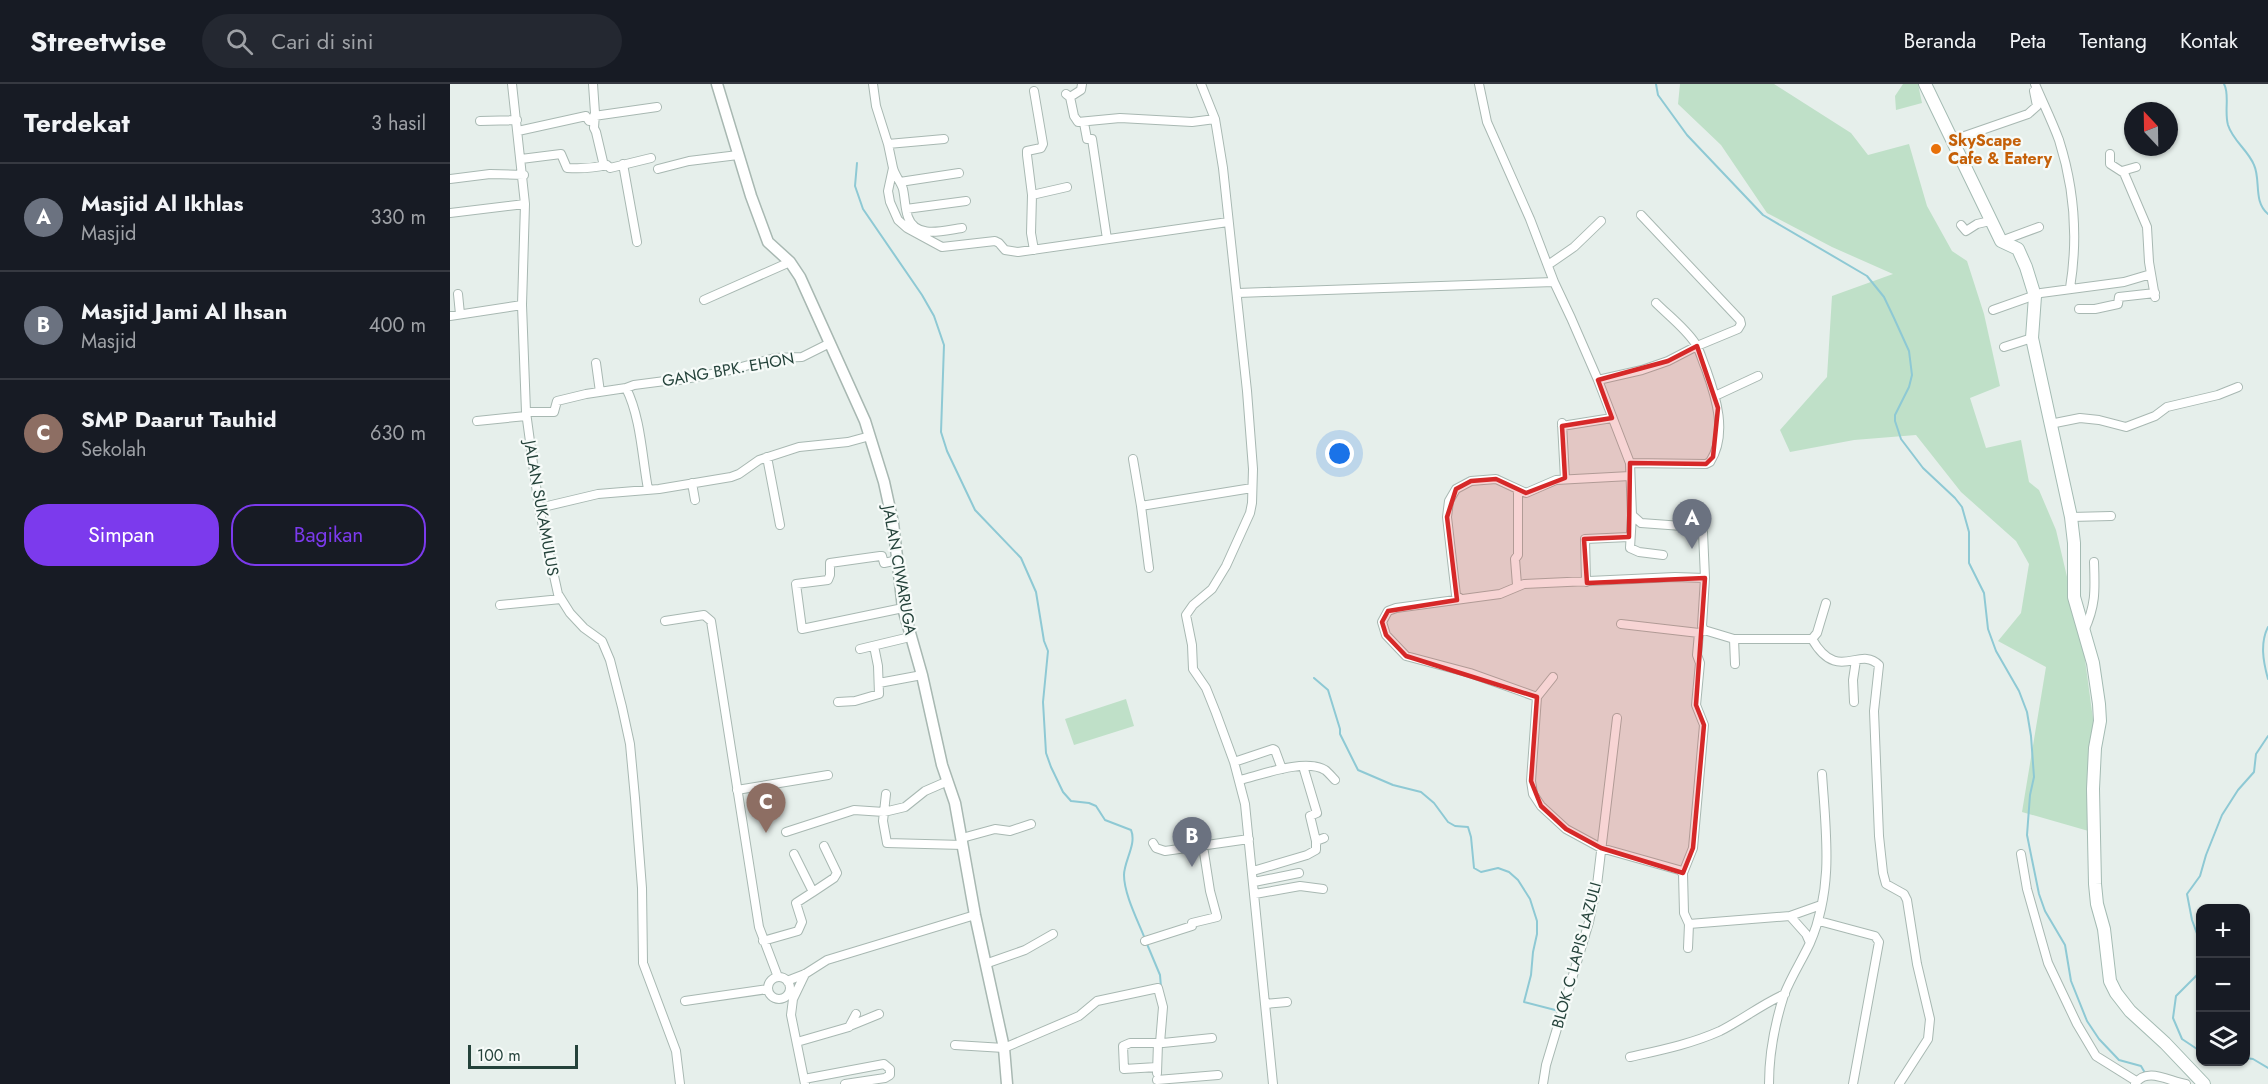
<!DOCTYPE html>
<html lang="id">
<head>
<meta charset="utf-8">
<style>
  body { margin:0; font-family:Jost,sans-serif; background:#242831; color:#f1f3f6 }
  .controls { position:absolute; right:18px; bottom:18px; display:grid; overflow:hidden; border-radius:12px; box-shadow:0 2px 4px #0004 }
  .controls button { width:54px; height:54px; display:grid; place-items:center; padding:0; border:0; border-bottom:2px solid #363941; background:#171b24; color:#f1f3f6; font:30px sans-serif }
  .compass { position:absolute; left:1674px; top:18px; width:54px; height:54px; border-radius:50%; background:#171b24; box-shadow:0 2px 4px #0004; rotate:338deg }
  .scale { position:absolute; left:18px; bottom:15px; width:110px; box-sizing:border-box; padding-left:6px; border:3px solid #24423a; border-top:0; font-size:16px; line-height:21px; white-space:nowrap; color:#24423a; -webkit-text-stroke:4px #f7fbf9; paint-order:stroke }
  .you { position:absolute; left:890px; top:370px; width:21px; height:21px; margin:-15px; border:4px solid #fff; border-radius:50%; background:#1a73e8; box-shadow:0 0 0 9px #1a73e833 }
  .badge { display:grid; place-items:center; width:39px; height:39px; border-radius:50%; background:#7c3aed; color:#fff; font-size:20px; font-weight:700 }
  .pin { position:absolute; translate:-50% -50px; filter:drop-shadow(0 2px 3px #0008) }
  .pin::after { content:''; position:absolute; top:32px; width:21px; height:18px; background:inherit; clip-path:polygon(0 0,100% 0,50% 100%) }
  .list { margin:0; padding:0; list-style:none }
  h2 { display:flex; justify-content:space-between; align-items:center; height:78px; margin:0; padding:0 24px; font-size:26px }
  h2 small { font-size:20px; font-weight:400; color:#9ea1a6 }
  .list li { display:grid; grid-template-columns:39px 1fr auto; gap:18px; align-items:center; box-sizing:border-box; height:108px; padding:0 24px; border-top:2px solid #363941 }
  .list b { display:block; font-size:22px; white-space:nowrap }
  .list p { margin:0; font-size:20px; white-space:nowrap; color:#9ea1a6 }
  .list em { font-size:20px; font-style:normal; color:#9ea1a6 }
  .actions { display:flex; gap:12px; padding:18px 24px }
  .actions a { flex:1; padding:14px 0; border:2px solid #7c3aed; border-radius:24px; text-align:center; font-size:21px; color:#7c3aed }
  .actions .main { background:#7c3aed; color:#fff }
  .icon { flex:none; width:33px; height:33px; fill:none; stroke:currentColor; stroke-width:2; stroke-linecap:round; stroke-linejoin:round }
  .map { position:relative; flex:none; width:1818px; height:1000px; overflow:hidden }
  header { display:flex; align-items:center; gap:36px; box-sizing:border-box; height:84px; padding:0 30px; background:#171b24; border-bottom:2px solid #363941 }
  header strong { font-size:28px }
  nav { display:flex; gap:33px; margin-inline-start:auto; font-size:21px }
  .search { width:420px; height:54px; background:#242831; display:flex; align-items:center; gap:15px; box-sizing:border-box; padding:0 21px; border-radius:33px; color:#9ea1a6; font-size:22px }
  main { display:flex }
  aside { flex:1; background:#171b24 }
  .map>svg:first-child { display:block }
</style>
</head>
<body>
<header>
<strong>Streetwise</strong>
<div class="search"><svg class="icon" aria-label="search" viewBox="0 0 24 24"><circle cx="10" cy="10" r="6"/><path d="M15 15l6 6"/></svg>Cari di sini</div>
<nav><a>Beranda</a><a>Peta</a><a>Tentang</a><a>Kontak</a></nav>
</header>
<main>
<aside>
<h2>Terdekat<small>3 hasil</small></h2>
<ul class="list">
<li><span class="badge" style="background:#6b7280">A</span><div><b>Masjid Al Ikhlas</b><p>Masjid</p></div><em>330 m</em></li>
<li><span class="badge" style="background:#6b7280">B</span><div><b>Masjid Jami Al Ihsan</b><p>Masjid</p></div><em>400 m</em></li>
<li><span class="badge" style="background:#8d6e63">C</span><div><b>SMP Daarut Tauhid</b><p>Sekolah</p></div><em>630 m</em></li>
</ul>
<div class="actions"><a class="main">Simpan</a><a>Bagikan</a></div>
</aside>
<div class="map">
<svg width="1818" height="1000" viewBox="0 0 1818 1000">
  <rect width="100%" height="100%" fill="#e6efeb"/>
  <path fill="#bfe0c8" d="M1230,0h94l77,49 17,22 41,-11 18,62 25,45 15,10 17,53 16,72 -30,12 16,50 35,-8 8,42 10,8 17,40 27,115 10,74 -1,113 -70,-20 24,-145 -48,-26 23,-28 8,-49 -13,-23 -55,-49 -45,-57 -62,5 -64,12 -10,-22 47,-53 5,-81 61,-22 -61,-27 -65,-34 -46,-68 -43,-41z
    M1453,0h15l4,19 -26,7 -1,-14z
    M676,615l8,27 -60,19 -9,-26z"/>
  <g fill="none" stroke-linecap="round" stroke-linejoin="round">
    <path stroke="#8ec9d4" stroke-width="2" d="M1206,0l2,11 29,40 76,80 104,61 17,21 10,21 15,33 3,24 -3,12 -14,28v6l6,18 22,29 32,30 7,9 7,25v31l15,30 4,36 8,22 23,40 8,21 4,24 3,41 -4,18 -3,40 12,59 6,17 20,34 6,36 16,40 12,18 20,21 22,6 4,7
      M1774,0c6,10 0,27 4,41 5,16 20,25 26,40 7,15 -1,37 14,49
      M407,79l-2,23 8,23 59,86 12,21 10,29 -3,87 6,19 28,59 46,48 15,34 8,49 4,10 -5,51 3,51 5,14 12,25 8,9 18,2 7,3 9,14 26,10c6,14 -7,31 -7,45 0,19 14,46 21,64
      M1818,543c-8,16 -5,34 0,52
      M864,594l14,12 12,39v5l18,36 35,15 28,7 13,11 14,19 7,4 13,1 3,10 3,31 7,4 17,-4 11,4 9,8 12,19 7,22v13l-4,18 -2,23 -7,27 35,9
      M1750,858l-8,-22 -5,-26 13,-18 6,-21 16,-40 16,-25 16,-18 2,-18 12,-18
      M697,860l13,31 1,12
      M1750,888l-24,24 -3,22 9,21 18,12
      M1796,974l7,1 15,9"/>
    <g stroke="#a8b8b2" stroke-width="10">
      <path id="minor" d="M62,0l13,120 -3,101 4,107 13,96 19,86 12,19 14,15 18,13 8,19 12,47 8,37 5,54 7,90 1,75 33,88 4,33
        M143,0l2,29 -1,15 2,4 8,34
        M423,0l3,22 12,38 5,24 -5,23 2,11 8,18 9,8 35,19 53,-6 4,2 6,7 13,2 210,-30
        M751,0l14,35 8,49 24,223 6,78 -1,34 -2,10 -24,53 -14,23 -19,16 -7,10 6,30 1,24 13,19 10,25 18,49 11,42 28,280
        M1029,0l8,38 43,97 24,63 17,36 27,62 32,83 2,52 9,8 55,4 7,5 2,46 -3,48 2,4 30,9h78c26,45 47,6 67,26l-5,46 5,125 4,37 3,11 18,10 3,6 10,64 13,55 -2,20 -29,45
        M1585,0c8,19 17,37 24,56 15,47 19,99 11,148
        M616,10l4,3 4,19 4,6 42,-4 72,4 23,-3
        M620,13l11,-7 1,-6
        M144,32l63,-9
        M30,37l37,-1
        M634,39l3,16h5l15,100
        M68,47l68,-15 3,5h4
        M1503,56l75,-26 9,-8 -3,-15
        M438,60l56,-5
        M1660,70v10l14,9 23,54 2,35 6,35
        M71,75l40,-5 6,14c14,1 27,0 40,-3l3,3 41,-10
        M173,80l14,78
        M443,84c2,8 8,14 10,21 2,9 2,20 5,28 8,23 37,13 54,11
        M208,85l31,-8 49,-6
        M1672,87l14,-4
        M0,95l40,-5 34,1
        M450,98l59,-9
        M582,111l35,-8
        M456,125l60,-8
        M0,129l75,-9
        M1511,141l5,6 11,-7 13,-3
        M1551,157l38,-14
        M584,166l-3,-17 1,-38 -5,-40v-4l14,-3 2,-4 -9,-53
        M1098,181l26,-18 27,-26
        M788,209l316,-11
        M8,210l2,20
        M254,216l86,-38
        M1629,225h16l23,-5 1,-7 36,-4
        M1543,226l48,-17 83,-11 27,-8
        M0,232l72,-11
        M1554,263l28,-9
        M146,279l4,29
        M1148,296l44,-10 26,-9 29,-15 41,-17 3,-5 -1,-4 -99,-105
        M176,304l8,-3 31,-4 3,1 55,-10 52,-14 27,-1 26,-13
        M1265,312l43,-20
        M76,328h28l3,-11 29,-7 40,-6c15,30 16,69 22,101
        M27,337l49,-5
        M1112,339l3,56
        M1600,340l30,-6 19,2 27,7 29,-11 12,-9 51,-12 20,-8
        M1112,342l50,-8
        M317,373l13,68
        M683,375l8,47 8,62
        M1180,379l76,1 4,-2c18,-28 6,-65 -4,-93 -4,-9 -6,-19 -11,-26 -10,-15 -26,-27 -39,-40
        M242,399l3,17
        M691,422l111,-18
        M89,424l59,-14 61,-5 72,-12 8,-3 20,-14 40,-13 49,-5 22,-6
        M1182,431l-2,33 9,4 24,3
        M1621,433l40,-1
        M448,476l-14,3 -2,-7h-2l-50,7v12l-2,5 -32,4 6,45 101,-21
        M1136,498l-1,-43 44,-2
        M1067,501l-2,-26 3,-4v-64
        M1011,515l-5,-4 -9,-78 2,-16 7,-12 15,-8 25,-2 30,14 30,-13 74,-4
        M50,521l61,-6
        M215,537l39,-6 7,6 48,306 19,50
        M1171,540l78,9
        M1634,547c12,-26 11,-41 10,-69
        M1284,555l1,25
        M1362,555l5,-6 9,-30
        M410,565l50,-12
        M429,599l43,-8
        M1087,613l16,-20
        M388,618l17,-1 24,-7 -1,-28 -4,-20
        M1404,618l-1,-22 3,-20
        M784,678l39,-13 2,1 7,19
        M853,682l14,47 -7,3 6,25
        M790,696c21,-5 65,-22 85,-10 3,2 7,7 10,10
        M287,706l91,-15
        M436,710l-3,27 4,22 76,2
        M336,748l68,-22 30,2 21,-5 20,-16 23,-10
        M512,754l33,-9 15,2 21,-7
        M703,759l3,5 9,3 84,-12
        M344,770l19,38 21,-14 3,-5 -13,-27
        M1571,770l6,35 21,74 29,61 19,32 40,25
        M803,787l54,-16 9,-5v-9l8,-3
        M1233,789l10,-25 11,-123 -8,-20 4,-42 -3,-8 2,-22 5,-3
        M804,798l45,-9
        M805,810l45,-8 23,3
        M1340,832l31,-11
        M1369,837l56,15 4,6 -26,142
        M1239,840l101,-8 16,18 4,9c-8,17 -19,34 -26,52 -9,28 -15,59 -15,89
        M313,857l35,-10 4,-9 -6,-19 17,-11
        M695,857l47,-15v-3l25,-6 -7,-26 -7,-45
        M1360,859c24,-56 16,-109 12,-169
        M1238,864l1,-24 -5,-11 -1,-40 -4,-3 -78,-22 -35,-19 -25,-23 -8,-12 -2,-13 6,-84 -67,-24 -64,-17 -20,-21 -4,-13 6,-11 8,-3 104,-14 24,-10 151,-7 30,1
        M535,880l40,-14 28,-16
        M355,890l-12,25 -2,16 14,69
        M318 904a11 11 0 1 1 22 0a11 11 0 1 1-22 0Z
        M337,897l18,-7 22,-14 148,-45
        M235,917l83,-12
        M815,920l22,-2
        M402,941l27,-11
        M347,958l52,-15 7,-13
        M505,961l49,3 75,-32 18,-15 61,-13 5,19 -3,36
        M1180,973c31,-7 61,-13 90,-26 22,-11 42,-27 65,-37
        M707,983l-33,2 -1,-23 7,-3h33l49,-5
        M707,989l1,-30
        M354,995l80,-15 6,5v6l-5,3 -40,6
        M707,996l61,-5
        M1093,1000l3,-19 43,-143 8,-37 20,-167
        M1685,1000c12,-18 35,-2 51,0"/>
    </g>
    <g stroke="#a8b8b2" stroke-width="13">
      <path id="tertiary" d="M267,0l34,112 17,46 22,20 10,15 65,144 19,61 9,41 10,85 19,67 20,90 13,38 20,112 29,133 3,36"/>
    </g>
    <g stroke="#a4bbb3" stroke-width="14">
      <path id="secondary" d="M1475,0l76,157 17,8 8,18 9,29 -3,42 39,179 3,26v54l19,66 6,41 1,17 -5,27 -2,41 2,95 2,20 7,25 6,52 6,12 14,18 35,32 39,41"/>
    </g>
    <use href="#minor" stroke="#fff" stroke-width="8"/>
    <use href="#tertiary" stroke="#fff" stroke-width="10"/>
    <use href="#secondary" stroke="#fff" stroke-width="12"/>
  </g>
  <path fill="#d62828" fill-opacity="0.2" stroke="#d62828" stroke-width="4.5" stroke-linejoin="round" d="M1247,262l21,62 -5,49 -7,7 -76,-1 -1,74 -45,2 3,44 118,-5 -9,127 8,20 -11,123 -10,25 -82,-25 -35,-19 -25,-23 -10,-25 6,-84 -131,-41 -20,-21 -4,-13 6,-11 69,-11 -10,-83 9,-28 15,-8 25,-2 30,14 39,-15 -3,-52 50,-8 -14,-38 70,-19z"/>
  <circle fill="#e8710a" stroke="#f7fbf9" stroke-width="2" cx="1486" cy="65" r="6"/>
  <g text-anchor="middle" stroke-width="4.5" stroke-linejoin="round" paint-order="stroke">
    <g font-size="16" font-weight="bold" fill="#c56008" stroke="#f7fbf9" text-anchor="start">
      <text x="1498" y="62">SkyScape<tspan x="1498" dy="18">Cafe &amp; Eatery</tspan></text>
    </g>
    <g font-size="16" fill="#24423a" stroke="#f7fbf9">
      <text transform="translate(278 285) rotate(-10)" y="6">GANG BPK. EHON</text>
      <text transform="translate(92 424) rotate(80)" y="6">JALAN SUKAMULUS</text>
      <text transform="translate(450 486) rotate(80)" y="6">JALAN CIWARUGA</text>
      <text transform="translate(1126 871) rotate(-75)" y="6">BLOK C LAPIS LAZULI</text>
    </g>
  </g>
</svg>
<div class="controls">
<button>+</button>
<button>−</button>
<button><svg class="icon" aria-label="layers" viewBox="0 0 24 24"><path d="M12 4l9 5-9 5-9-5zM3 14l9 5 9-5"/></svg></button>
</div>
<svg class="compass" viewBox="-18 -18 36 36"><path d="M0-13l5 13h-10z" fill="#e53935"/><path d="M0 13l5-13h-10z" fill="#9ea1a6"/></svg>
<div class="scale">100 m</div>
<div class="you"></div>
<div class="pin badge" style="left:1242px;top:465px;background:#6b7280">A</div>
<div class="pin badge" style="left:742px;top:783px;background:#6b7280">B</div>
<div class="pin badge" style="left:316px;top:749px;background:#8d6e63">C</div>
</div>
</main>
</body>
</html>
